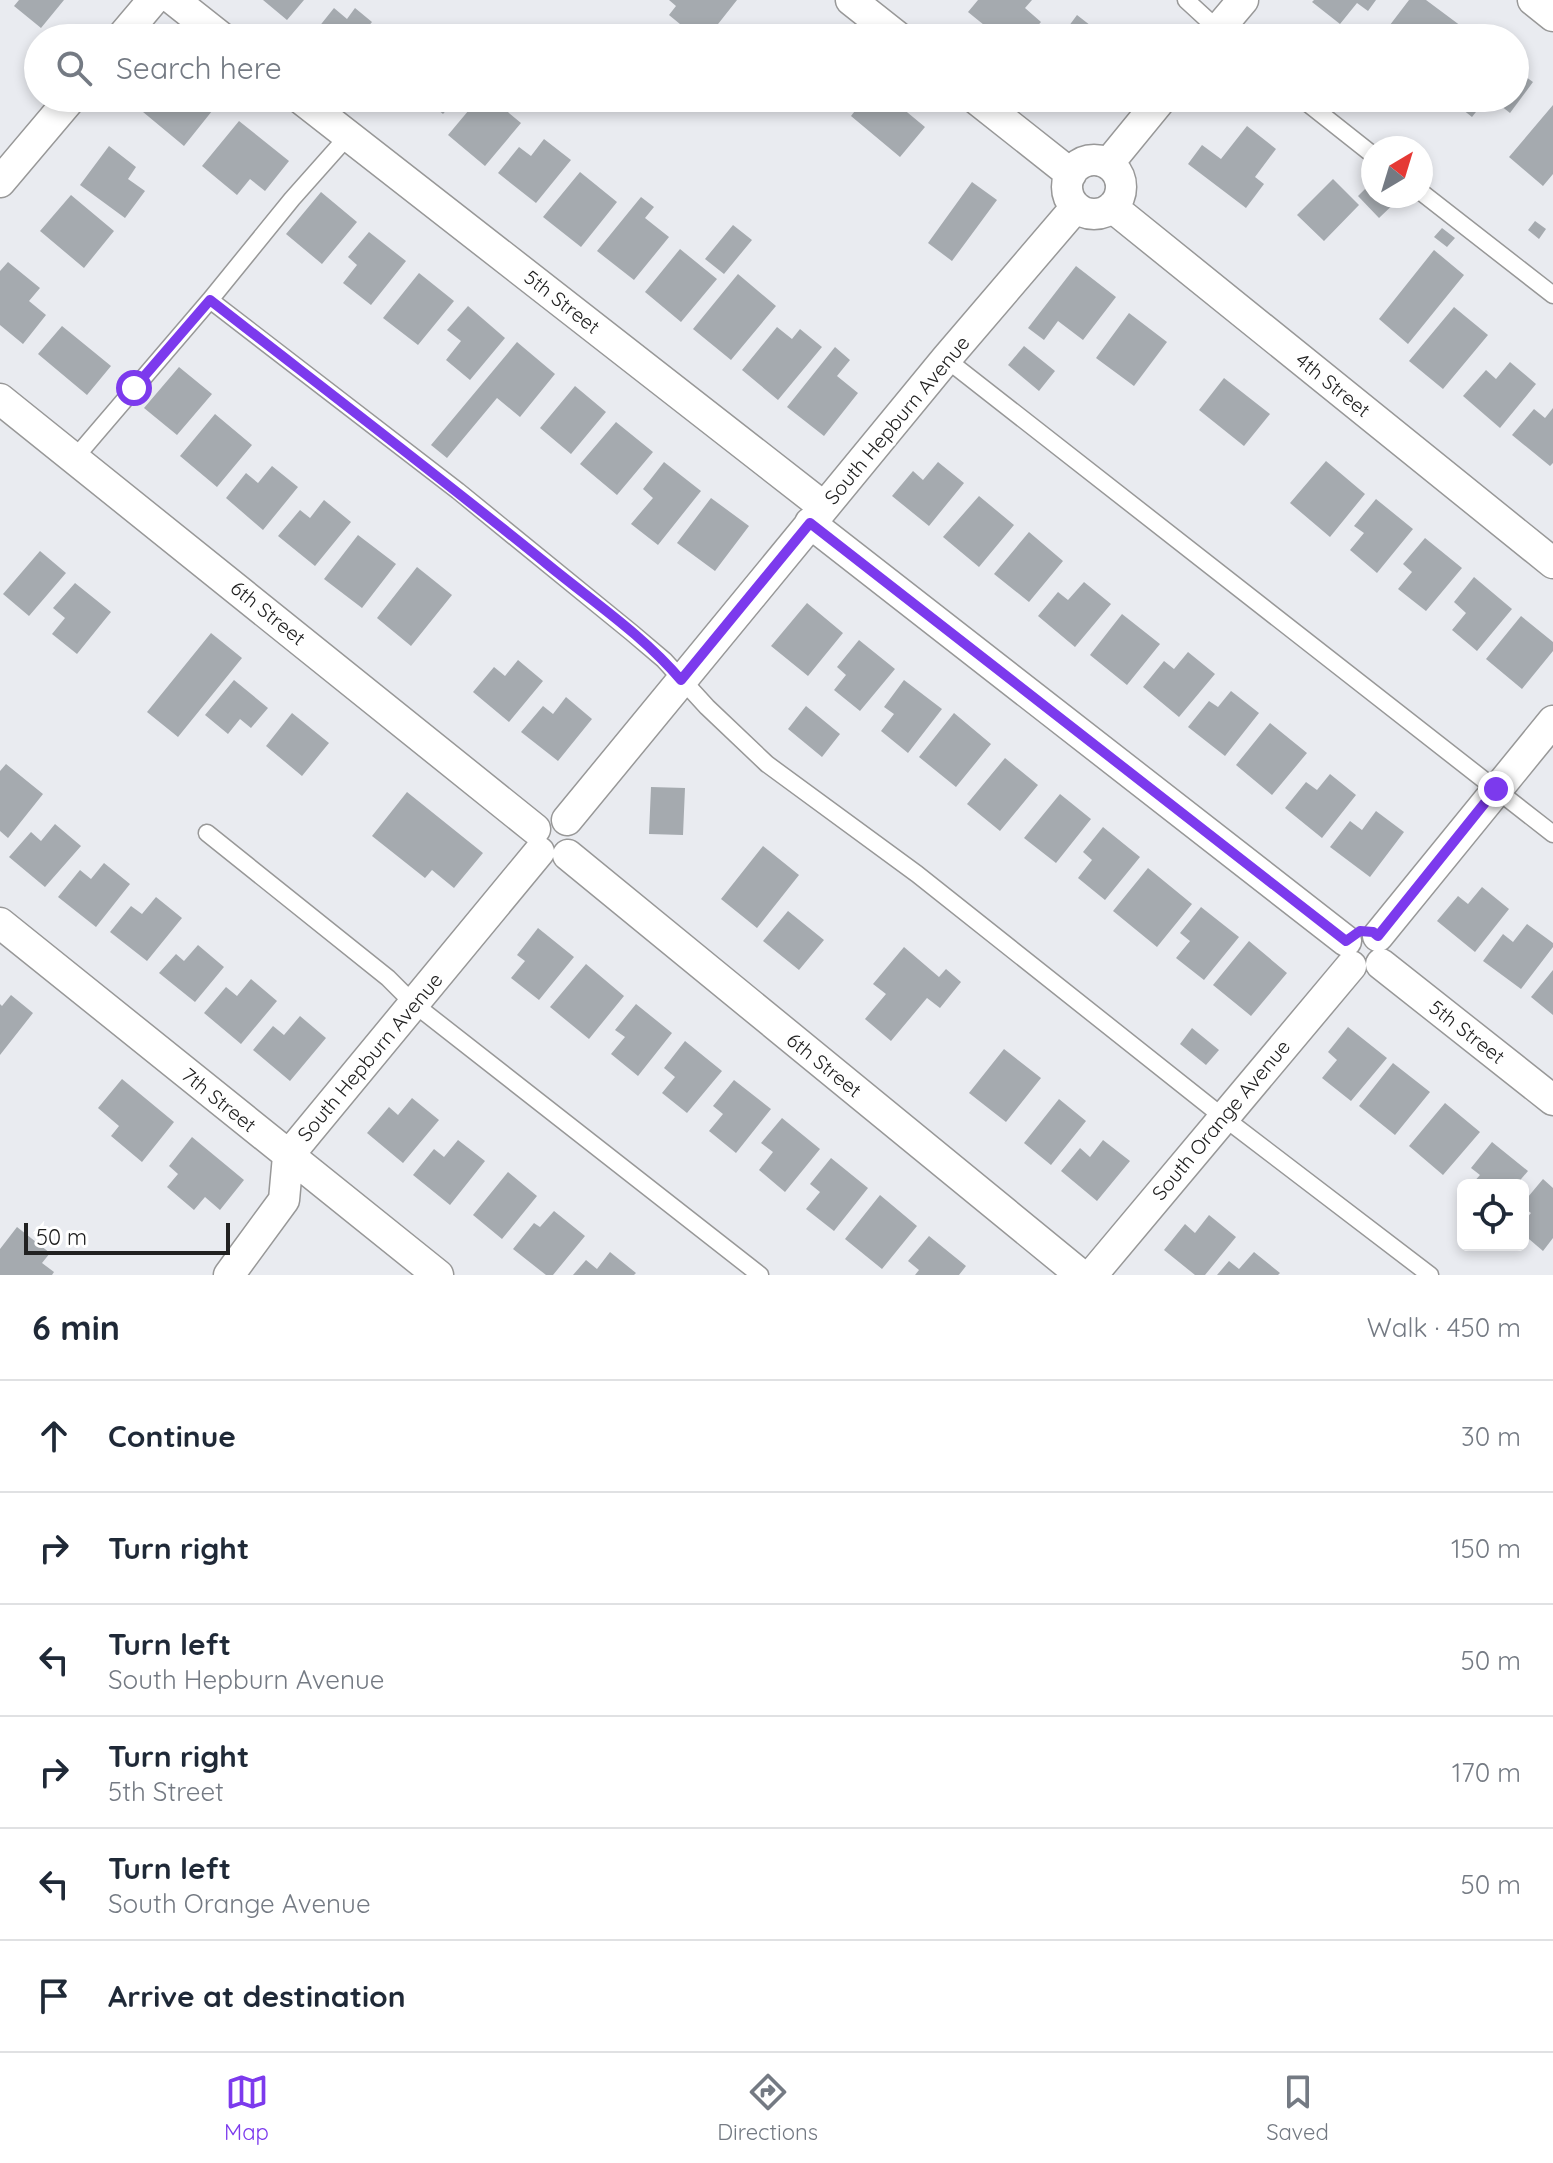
<!DOCTYPE html>
<html lang="en">
<head>
<meta charset="utf-8">
<style>
  body { margin:0; font-family:Quicksand,sans-serif; background:#f2f2f3; color:#1f2937 }
  .controls { position:absolute; right:24px; bottom:24px; display:grid; overflow:hidden; border-radius:12px; box-shadow:0 4px 12px #0003 }
  .controls button { width:72px; height:72px; display:grid; place-items:center; padding:0; border:0; border-bottom:2px solid #e0e1e3; background:#fff; color:#1f2937; font:40px sans-serif }
  .compass { position:absolute; left:1361px; top:136px; width:72px; height:72px; border-radius:50%; background:#fff; box-shadow:0 4px 12px #0003; rotate:38deg }
  .scale { position:absolute; left:24px; bottom:20px; width:206px; box-sizing:border-box; padding-left:8px; border:4px solid #212121; border-top:0; font-size:22px; line-height:28px; white-space:nowrap; color:#212121; -webkit-text-stroke:6px #fff; paint-order:stroke }
  .stop { position:absolute; width:24px; height:24px; margin:-18px; border:6px solid #7c3aed; border-radius:50%; background:#fff }
  .stop.end { background:#7c3aed; border-color:#fff; box-shadow:0 2px 8px #0008 }
  .list { margin:0; padding:0; list-style:none }
  h2 { display:flex; justify-content:space-between; align-items:center; height:104px; margin:0; padding:0 32px; font-size:34px }
  h2 small { font-size:26px; font-weight:400; color:#747a83 }
  .list li { display:grid; grid-template-columns:52px 1fr auto; gap:24px; align-items:center; box-sizing:border-box; height:112px; padding:0 32px; border-top:2px solid #e0e1e3 }
  .list b { display:block; font-size:30px; white-space:nowrap }
  .list p { margin:0; font-size:26px; white-space:nowrap; color:#747a83 }
  .list em { font-size:26px; font-style:normal; color:#747a83 }
  .icon { flex:none; width:44px; height:44px; fill:none; stroke:currentColor; stroke-width:2; stroke-linecap:round; stroke-linejoin:round }
  .map { position:relative; flex:none; width:1553px; height:1275px; overflow:hidden }
  .search { position:absolute; background:#fff; box-shadow:0 4px 12px #0003; left:24px; right:24px; top:24px; height:88px; display:flex; align-items:center; gap:20px; box-sizing:border-box; padding:0 28px; border-radius:44px; color:#747a83; font-size:30px }
  .sheet { height:776px; background:#fff }
  nav { display:flex; justify-content:space-around; align-items:center; box-sizing:border-box; height:112px; border-top:2px solid #e0e1e3; background:#fff; font-size:22px; color:#747a83 }
  nav a { display:grid; justify-items:center; gap:4px }
  nav .on { color:#7c3aed }
  .map>svg:first-child { display:block }
</style>
</head>
<body>
<div class="map">
<svg width="1553" height="1275" viewBox="0 0 1553 1275">
  <rect width="100%" height="100%" fill="#e9ebf0"/>
  <path fill="#a5aaaf" d="M19,0h45l-23,28 -27,-22z
    M263,0h41l-17,20z
    M669,0h68l-30,38h-10l-28,-23 7,-9z
    M978,0h54l-7,8 16,14 -14,16h-27l-32,-26z
    M1314,0h62l-8,11 -11,-8 -17,21 -28,-22z
    M1409,0h17l39,29 -7,9h-78z
    M334,8l13,11 8,-11 17,14 -9,11 7,5h-60z
    M1077,15l27,21 -2,2h-42z
    M792,24l18,14h-28z
    M1515,69l18,13 -23,31 -19,-15h24z
    M145,98h62l9,8 -32,40 -47,-39z
    M424,98h33l-14,16z
    M479,98h12l30,25 -36,43 -37,-31z
    M865,98h25l35,29 -25,30 -49,-41z
    M1077,98h17l-6,8z
    M1448,98h39l-15,19z
    M1553,105v69l-10,12 -34,-29z
    M239,121l50,40 -24,30 -15,-12 -13,16 -35,-29z
    M1247,126l29,23 -21,28 9,7 -18,24 -58,-44 14,-19 19,14z
    M544,139l27,21 -35,43 -38,-30 21,-26 12,9z
    M109,146l27,21 -8,12 17,12 -20,27 -45,-33z
    M580,172l37,30 -36,45 -38,-30z
    M1333,179l26,26 -35,36 -27,-26z
    M1373,181v15l27,2 -21,20 -21,-22z
    M972,182l25,18 -45,61 -24,-18z
    M321,192l36,30 -35,42 -36,-30z
    M71,195l43,36 -30,37 -44,-37z
    M641,197l13,10 -9,11 24,19 -35,43 -37,-29z
    M1535,221l11,8 -7,10 -11,-9z
    M733,225l19,15 -28,34 -19,-15z
    M1442,228l13,10 -8,9 -13,-10z
    M369,232l37,29 -35,44 -28,-22 14,-18 -9,-8z
    M680,249l37,30 -36,43 -36,-30z
    M1434,250l30,25 -56,69 -29,-25z
    M8,262l32,26 -11,13 17,14 -23,29 -23,-19v-54z
    M1076,266l40,31 -33,43 -25,-19 -14,19 -16,-12z
    M419,273l35,28 -36,44 -35,-27z
    M738,274l38,32 -45,54 -38,-31z
    M468,306l37,32 -35,42 -24,-20 15,-19 -14,-11z
    M1454,307l34,28 -45,54 -34,-28z
    M1129,313l38,29 -33,44 -38,-28z
    M62,326l49,40 -24,29 -49,-41z
    M777,327l15,12 8,-10 22,18 -44,53 -36,-30z
    M517,342l38,32 -35,43 -23,-19 -50,60 -16,-13z
    M1024,346l31,25 -16,20 -31,-26z
    M835,347l15,13 -13,16 21,17 -34,43 -37,-29z
    M1510,362l26,22 -36,44 -37,-32 23,-26 10,9z
    M179,367l33,27 -35,41 -33,-27z
    M1224,378l46,36 -26,32 -45,-36z
    M575,386l31,26 -35,42 -31,-26z
    M1553,408v55l-3,3 -38,-31 22,-26 11,9z
    M215,414l37,31 -35,42 -37,-31z
    M616,422l37,30 -36,43 -37,-31z
    M1326,461l39,33 -35,43 -40,-34z
    M664,462l37,29 -43,54 -27,-21 22,-26 -10,-9z
    M938,462l26,21 -35,43 -37,-30 21,-25 10,9z
    M272,466l26,21 -35,43 -37,-32 20,-25 12,10z
    M979,496l35,29 -35,42 -36,-30z
    M711,498l38,28 -34,45 -38,-28z
    M1376,499l37,30 -36,44 -27,-23 14,-17 -10,-7z
    M324,500l27,22 -36,44 -37,-30 22,-26 10,8z
    M1029,532l34,29 -34,41 -35,-28z
    M358,535l38,29 -34,44 -38,-29z
    M1425,538l37,30 -36,43 -28,-22 14,-17 -9,-8z
    M40,551l26,22 -37,43 -26,-22z
    M417,567l35,28 -41,51 -34,-28z
    M1474,577l38,32 -35,42 -25,-21 14,-17 -12,-11z
    M1084,582l27,22 -36,43 -37,-31 20,-24 10,8z
    M75,583l36,29 -34,42 -25,-20 13,-16 -12,-10z
    M807,603l36,30 -35,43 -37,-30z
    M1122,614l38,30 -33,41 -37,-30z
    M1521,616l32,26v9l-31,38 -36,-30z
    M211,633l31,25 -64,79 -31,-25z
    M859,640l36,29 -35,42 -26,-21 12,-15 -9,-8z
    M1188,652l27,22 -36,43 -36,-30 21,-26 10,8z
    M518,660l25,21 -34,41 -36,-30 21,-25 11,9z
    M234,680l34,28 -17,20 -11,-9 -12,15 -23,-19z
    M904,680l38,29 -34,44 -27,-22 13,-17 -10,-7z
    M1231,691l28,22 -34,43 -37,-29 21,-26 9,6z
    M566,697l26,22 -34,42 -37,-29 22,-26 10,8z
    M806,706l34,28 -18,23 -34,-28z
    M292,713l37,30 -27,33 -36,-30z
    M954,713l37,31 -35,43 -37,-30z
    M1270,723l37,30 -35,42 -36,-30z
    M1005,758l33,27 -38,46 -33,-27z
    M6,764l37,30 -35,44 -8,-7v-60z
    M1330,774l26,21 -34,43 -37,-30 21,-26 11,8z
    M651,787l34,1 -2,47 -34,-1z
    M407,792l76,61 -29,35 -22,-18 -7,8 -53,-42z
    M1060,794l31,25 -35,44 -32,-25z
    M1376,811l28,21 -34,45 -40,-30 20,-26 12,9z
    M55,824l26,22 -36,41 -36,-30 22,-25 10,9z
    M1103,827l37,30 -35,43 -27,-22 14,-18 -9,-8z
    M763,846l36,29 -42,53 -36,-29z
    M104,863l26,21 -34,43 -38,-30 22,-27 11,9z
    M1148,868l44,36 -35,43 -44,-36z
    M1482,887l27,22 -34,43 -38,-31 21,-25 10,8z
    M156,897l26,21 -35,43 -37,-29 21,-26 11,8z
    M1201,907l38,30 -35,43 -28,-22 14,-17 -10,-8z
    M788,911l36,29 -25,30 -36,-29z
    M1527,924l26,19v4l-32,42 -38,-28 20,-27 10,8z
    M538,928l36,29 -35,43 -28,-22 14,-17 -8,-6z
    M1249,941l38,32 -36,43 -38,-31z
    M198,945l26,22 -29,35 -36,-29 17,-19 8,7z
    M904,947l35,30 7,-8 15,13 -21,26 -13,-10 -36,43 -26,-22 21,-25 -13,-10z
    M586,964l38,32 -35,43 -39,-32z
    M1553,970v45l-22,-18z
    M251,979l26,22 -36,43 -37,-31 22,-26 11,9z
    M11,995l22,18 -33,42v-51l2,2z
    M636,1004l36,29 -34,43 -27,-22 14,-17 -10,-7z
    M300,1016l26,22 -36,43 -37,-31 20,-24 11,9z
    M1348,1027l39,31 -36,43 -29,-23 15,-18 -9,-8z
    M1192,1028l27,22 -13,15 -26,-21z
    M685,1041l37,30 -35,42 -25,-20 13,-16 -11,-9z
    M1004,1049l37,29 -35,44 -37,-29z
    M1393,1063l37,29 -35,43 -36,-29z
    M122,1079l52,43 -32,40 -31,-26 8,-10 -21,-18z
    M734,1080l37,29 -35,44 -27,-22 14,-17 -10,-8z
    M412,1098l27,22 -36,43 -36,-30 22,-26 9,8z
    M1059,1099l27,22 -35,44 -27,-22z
    M1445,1103l35,29 -37,43 -34,-29z
    M782,1118l38,31 -35,43 -26,-22 14,-18 -12,-9z
    M192,1137l52,43 -24,30 -15,-13 -11,13 -27,-23 11,-13 -9,-8z
    M458,1140l27,21 -35,44 -37,-30 21,-26 10,8z
    M1103,1140l27,21 -33,40 -36,-30 19,-23 10,9z
    M1492,1142l36,29 -12,14h-45l9,-10 -9,-7z
    M831,1158l37,30 -34,43 -28,-22 14,-17 -10,-8z
    M508,1172l29,24 -35,43 -29,-24z
    M1543,1179l10,9v50l-10,13 -20,-17v-12l8,-9 -8,-6v-4z
    M880,1195l37,31 -35,43 -37,-30z
    M554,1211l31,25 -32,39h-7l-33,-26 21,-26 6,4z
    M1209,1215l27,22 -31,38h-10l-31,-25 21,-26 10,9z
    M17,1227l33,26 -8,10 12,9 -2,3h-52v-26z
    M929,1236l37,30 -7,9h-44l4,-5 -11,-9z
    M610,1252l26,21 -2,2h-61l13,-15 11,9z
    M1254,1252l26,21 -2,2h-61l12,-14 10,8z"/>
  <g fill="none" stroke-linecap="round" stroke-linejoin="round">
    <g stroke="#989898" stroke-width="19">
      <path id="service" d="M1186,0l37,34
        M1301,98l72,57
        M348,136l-56,63 -82,101 248,191 173,141 33,28 43,47 60,57 150,110 306,243 207,158
        M1421,192l132,103
        M946,359l607,475
        M74,459l136,-159
        M207,833l181,145 26,26 346,271"/>
    </g>
    <g stroke="#989898" stroke-width="33">
      <path id="minor" d="M174,0l48,38
        M851,0l48,38
        M1533,0l20,16
        M121,38l32,-38
        M1211,38l32,-38
        M300,98l524,409
        M975,98l96,76
        M1067 187a27 27 0 1 1 54 0a27 27 0 1 1-54 0Z
        M1108,164l54,-66
        M0,182l71,-84
        M1112,207l441,356
        M0,399l535,430
        M810,523l536,418
        M567,820l379,-461 130,-152
        M568,855l513,420
        M0,923l438,352
        M1378,936l175,-215
        M1381,964l172,136
        M229,1275l55,-75 4,-44 251,-304
        M1092,1275l259,-309"/>
    </g>
    <use href="#service" stroke="#fff" stroke-width="16"/>
    <use href="#minor" stroke="#fff" stroke-width="30"/>
  </g>
  <g fill="none" stroke-linecap="round" stroke-linejoin="round">
    <path stroke="#7c3aed" stroke-width="10" d="M134,388l76,-88c113,88 226,174 337,264 45,37 96,71 134,116l129,-157 536,418 14,-10 13,1 5,4 118,-147"/>
  </g>
  <g text-anchor="middle" stroke-width="7" stroke-linejoin="round" paint-order="stroke">
    <g font-size="20" fill="#212121" stroke="#fff">
      <text transform="translate(562 302) rotate(38)" y="7">5th Street</text>
      <text transform="translate(1333 385) rotate(39)" y="7">4th Street</text>
      <text transform="translate(897 420) rotate(-50)" y="7">South Hepburn Avenue</text>
      <text transform="translate(268 613) rotate(39)" y="7">6th Street</text>
      <text transform="translate(1467 1032) rotate(38)" y="7">5th Street</text>
      <text transform="translate(370 1057) rotate(-50)" y="7">South Hepburn Avenue</text>
      <text transform="translate(824 1065) rotate(39)" y="7">6th Street</text>
      <text transform="translate(219 1100) rotate(39)" y="7">7th Street</text>
      <text transform="translate(1221 1120) rotate(-50)" y="7">South Orange Avenue</text>
    </g>
  </g>
</svg>
<div class="controls">
<button><svg class="icon" aria-label="locate" viewBox="0 0 24 24"><circle cx="12" cy="12" r="6"/><path d="M12 2v4M12 18v4M2 12h4M18 12h4"/></svg></button>
</div>
<svg class="compass" viewBox="-18 -18 36 36"><path d="M0-13l5 13h-10z" fill="#e53935"/><path d="M0 13l5-13h-10z" fill="#747a83"/></svg>
<div class="scale">50 m</div>
<div class="stop" style="left:134px;top:388px"></div>
<div class="stop end" style="left:1496px;top:789px"></div>
<div class="search"><svg class="icon" aria-label="search" viewBox="0 0 24 24"><circle cx="10" cy="10" r="6"/><path d="M15 15l6 6"/></svg>Search here</div>
</div>
<section class="sheet">
<h2>6 min<small>Walk · 450 m</small></h2>
<ul class="list">
<li><svg class="icon" aria-label="ahead" viewBox="0 0 24 24"><path d="M12 20V5M6 11l6-6 6 6"/></svg><div><b>Continue</b></div><em>30 m</em></li>
<li><svg class="icon" aria-label="right" viewBox="0 0 24 24"><path d="M7 20v-9h11M14 6l5 5-5 5"/></svg><div><b>Turn right</b></div><em>150 m</em></li>
<li><svg class="icon" aria-label="left" viewBox="0 0 24 24"><path d="M17 20v-9H6M10 6l-5 5 5 5"/></svg><div><b>Turn left</b><p>South Hepburn Avenue</p></div><em>50 m</em></li>
<li><svg class="icon" aria-label="right" viewBox="0 0 24 24"><path d="M7 20v-9h11M14 6l5 5-5 5"/></svg><div><b>Turn right</b><p>5th Street</p></div><em>170 m</em></li>
<li><svg class="icon" aria-label="left" viewBox="0 0 24 24"><path d="M17 20v-9H6M10 6l-5 5 5 5"/></svg><div><b>Turn left</b><p>South Orange Avenue</p></div><em>50 m</em></li>
<li><svg class="icon" aria-label="arrive" viewBox="0 0 24 24"><path d="M6 21V4h12l-3 4 3 4H6"/></svg><div><b>Arrive at destination</b></div></li>
</ul>
</section>
<nav>
<a class="on"><svg class="icon" aria-label="map" viewBox="0 0 24 24"><path d="M3 6l6-2 6 2 6-2v14l-6 2-6-2-6 2zM9 4v14M15 6v14"/></svg>Map</a>
<a><svg class="icon" aria-label="directions" viewBox="0 0 24 24"><path d="M12 3l9 9-9 9-9-9zM9 14v-3h6M13 9l2 2-2 2"/></svg>Directions</a>
<a><svg class="icon" aria-label="saved" viewBox="0 0 24 24"><path d="M7 4h10v16l-5-4-5 4z"/></svg>Saved</a>
</nav>
</body>
</html>
